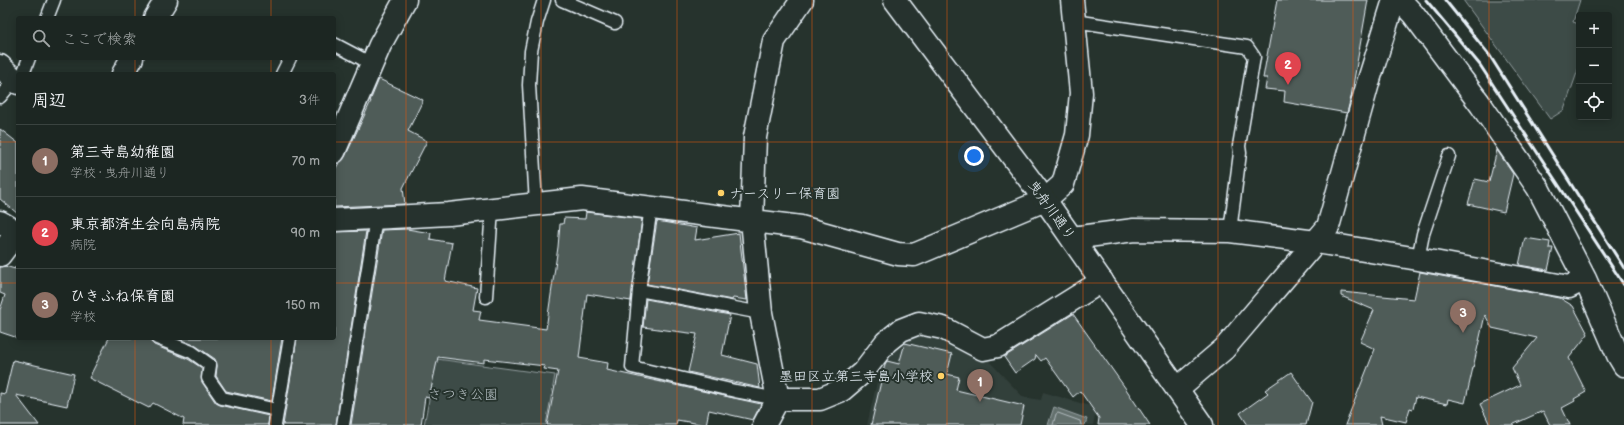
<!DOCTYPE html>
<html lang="ja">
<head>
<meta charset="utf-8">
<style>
  body { margin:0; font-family:"Balsamiq Sans","Klee One",sans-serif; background:#252e2a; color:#f1f3f6 }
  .controls { position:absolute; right:12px; top:12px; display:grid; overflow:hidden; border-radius:4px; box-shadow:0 2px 10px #0003 }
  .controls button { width:36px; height:36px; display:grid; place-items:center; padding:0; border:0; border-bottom:1px solid #3a4340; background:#1c2622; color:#f1f3f6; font:20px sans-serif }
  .you { position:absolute; left:974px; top:156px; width:14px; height:14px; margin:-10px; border:3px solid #fff; border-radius:50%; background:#1a73e8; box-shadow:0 0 0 6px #1a73e833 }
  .badge { display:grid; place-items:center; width:26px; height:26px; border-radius:50%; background:#2563eb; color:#fff; font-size:13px; font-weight:700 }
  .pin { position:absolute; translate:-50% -33px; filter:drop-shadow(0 1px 2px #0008) }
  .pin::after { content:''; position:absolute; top:21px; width:14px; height:12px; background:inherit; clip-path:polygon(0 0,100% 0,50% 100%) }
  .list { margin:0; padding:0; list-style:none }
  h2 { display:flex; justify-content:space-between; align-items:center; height:52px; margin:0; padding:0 16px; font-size:17px }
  h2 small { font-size:13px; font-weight:400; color:#a0a5a5 }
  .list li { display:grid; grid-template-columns:26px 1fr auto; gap:12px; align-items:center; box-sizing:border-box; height:72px; padding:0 16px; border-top:1px solid #3a4340 }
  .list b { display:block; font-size:15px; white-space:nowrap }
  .list p { margin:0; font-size:13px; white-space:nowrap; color:#a0a5a5 }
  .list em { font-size:13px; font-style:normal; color:#a0a5a5 }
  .icon { flex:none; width:22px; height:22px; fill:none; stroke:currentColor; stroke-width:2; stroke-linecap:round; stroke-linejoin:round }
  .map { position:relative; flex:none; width:1624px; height:425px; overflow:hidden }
  .search { position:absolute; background:#1c2622; box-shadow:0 2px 10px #0003; left:16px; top:16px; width:320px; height:44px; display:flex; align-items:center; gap:10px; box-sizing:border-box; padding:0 14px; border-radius:4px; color:#a0a5a5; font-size:15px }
  .panel { position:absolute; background:#1c2622; box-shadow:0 2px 10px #0003; left:16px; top:72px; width:320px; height:268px; border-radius:4px }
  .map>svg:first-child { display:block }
</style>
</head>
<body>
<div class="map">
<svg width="1624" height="425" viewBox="0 0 1624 425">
  <rect width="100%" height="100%" fill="#26332d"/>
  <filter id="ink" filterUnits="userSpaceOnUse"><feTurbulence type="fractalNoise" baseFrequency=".025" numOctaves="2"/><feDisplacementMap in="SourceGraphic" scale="8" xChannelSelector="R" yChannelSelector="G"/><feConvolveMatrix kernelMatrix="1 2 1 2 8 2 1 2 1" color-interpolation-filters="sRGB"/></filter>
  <g filter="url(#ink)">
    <path fill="#333f3a" d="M936,333l36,22 16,5 35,37 18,3 2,-8 54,16 -4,17h-226l16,-69 23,-20z"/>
    <path fill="#3e4b47" stroke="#939ea0" d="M1463,0h117l-7,22 6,2v43l-15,43 -14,9z
      M437,359l118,16 -9,50h-122z"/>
    <path fill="#636f6d" stroke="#98a3a5" d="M1054,407l33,12 -2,6h-37z"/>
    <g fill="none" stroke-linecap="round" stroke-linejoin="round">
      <path stroke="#b3bdc0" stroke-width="1" d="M1053,425l3,-11 2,-1 22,8 1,4"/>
    </g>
    <path fill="#505c59" stroke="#e8f1f8" d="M1277,0h91l-17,97 -4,16 -63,-11 1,-11 -20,-2 2,-11h-4z
      M379,79l44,21 -15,31 19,10 -24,47 2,16 -71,3v-36l5,-8 6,-6 26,-56h-1z
      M0,129l18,14v71l-18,-15z
      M1497,150l16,24 -9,38 -36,-8 7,-25 14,3z
      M586,212l56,7 -11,82 -44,-7 -8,64 29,5 -1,7 154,34 -8,16 -44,-10 -3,15 -29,-5 -1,5h-129l11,-54 -14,-2 1,-3 -61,-7v4l-46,-6 -9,41 -4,-1 -4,28h-70l31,-195 25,-1 24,4 -1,6 22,4 -7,38 32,7 -4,22 8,1 -2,9 67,9 12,-82 2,-23h3l1,-6 21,1z
      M657,221l40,7 -2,12 44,-7 8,67 -14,-2 -1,2 -85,-16z
      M366,231l-30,194h-53l14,-87h37v-106z
      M1525,238l25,4 -1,6h4l-5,22 -29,-5z
      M5,266l10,3v-2h3v71l-18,-6v-22l5,-15 -5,-2v-26z
      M1420,272l140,26 13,8 15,28 -19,24 17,34 -12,7 1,2 -13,7 8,17h-20l-7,-14 -31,14h-22l-10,-21 40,-19 -8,-17 25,-30 -45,-10 -7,-13 -20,88 -17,-4 -1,5 -31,-7 -3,12 -3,-1 -4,14 -26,-6 2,9h-37l30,-76 -15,-7 14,-32 -33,-14v-4l73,7z
      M646,299l84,16 -8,40 35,9 3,24 -72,-16 9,-38 -54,-7z
      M1073,314l53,75 24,36h-52l1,-7 -19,-27 -7,6 -28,-39 -4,3 -5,-6 -1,4 -20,14 -11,-16z
      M109,338h41l1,4 3,3 34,14 14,9v14l14,21 4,2 49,11 -1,9h-85l1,-6 -31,-16 -4,5 -60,-30z
      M177,338h105l-10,63 -46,-10 -10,-15 1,-10 -2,-7 -19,-13z
      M905,343l47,11 -5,20 12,3 -3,13 68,16 -4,19h-149l14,-61 2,-3 12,3z
      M13,360l61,14 -7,32 -51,-11 23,30h-39v-32l5,1z
      M1291,372l21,30 -6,23h-58l-8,-12 28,-20 -3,-3z"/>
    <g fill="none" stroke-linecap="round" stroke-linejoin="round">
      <g stroke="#e8f1f8" stroke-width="15">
        <path id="service" d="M562,0l53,23
          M47,18l7,-18
          M1074,21l173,26 7,10 -15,89 1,7 -10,78
          M334,44l38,20
          M23,74l6,-16
          M282,74l8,-16
          M0,97l15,-18
          M536,204l-7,-119 2,-34 6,-29 7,-22
          M651,207l-12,83 -7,77 103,24 43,8
          M1418,259l5,-25 26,-78
          M639,290l122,23
          M486,297l6,-88
          M157,338l35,14 18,13 -2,13 14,20 55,12
          M275,425l15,-87
          M343,425l33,-207"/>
      </g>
      <g stroke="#e8f1f8" stroke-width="25">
        <path id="minor" d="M1400,0l13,14 68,91 57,83 47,91
          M155,18l11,-18
          M0,66l18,17
          M123,74l9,-16
          M334,152l46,-107 25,-45
          M334,220l115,-6 133,-15 219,28 97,27 16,1 131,-55 18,-16 14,-49 4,-42 -9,-93
          M0,222l17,10
          M1072,238l62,-8 96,1 86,11 102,17 151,28 16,-8 33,76 6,10
          M0,255l18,-24
          M1177,389l47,-40 104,-122 40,-144 26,-83
          M778,399h42l22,-9 21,-18 23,-30 15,-12 18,-7 24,5 40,21 15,-3 104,-65
          M764,425l14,-26 -17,-86 -9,-93 3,-83 19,-96 28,-41"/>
      </g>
      <g stroke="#e8f1f8" stroke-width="25">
        <path id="tertiary" d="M895,0l150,200 157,225"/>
      </g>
      <use href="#service" stroke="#26332d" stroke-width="12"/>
      <use href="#minor" stroke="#26332d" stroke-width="22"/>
      <use href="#tertiary" stroke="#26332d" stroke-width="22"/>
      <path stroke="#e8f1f8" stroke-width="3" d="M1426,0l54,65 144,220
        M1445,0l45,56 134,212"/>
    </g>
  </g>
  <path fill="none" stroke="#e8590c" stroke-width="1" stroke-opacity="0.55" d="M135,0v18M271,0v18M406,0v425M541,0v425M677,0v425M812,0v425M947,0v425M1083,0v425M1218,0v425M1353,0v425M1489,0v425M135,58v16M271,58v16M0,142h18M334,142h1290M0,283h18M334,283h1290M135,338v87M271,338v87"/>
  <g fill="#ffd166" stroke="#26332d" stroke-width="1.5">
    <circle cx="721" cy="193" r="4"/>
    <circle cx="941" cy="376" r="4"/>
  </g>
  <g text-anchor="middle" stroke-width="4" stroke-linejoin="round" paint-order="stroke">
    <g font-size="14" fill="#e8f1f8" stroke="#26332d" text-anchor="start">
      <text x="729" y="198">ナースリー保育園</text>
      <text x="933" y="381" text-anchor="end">墨田区立第三寺島小学校</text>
    </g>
    <g font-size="14" fill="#e8f1f8" stroke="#26332d">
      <text transform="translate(1052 210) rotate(54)" y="5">曳舟川通り</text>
    </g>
    <g font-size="14" fill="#b5bfc3" stroke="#26332d">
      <text x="463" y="399">さつき公園</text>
    </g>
  </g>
</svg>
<div class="controls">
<button>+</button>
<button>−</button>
<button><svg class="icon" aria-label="locate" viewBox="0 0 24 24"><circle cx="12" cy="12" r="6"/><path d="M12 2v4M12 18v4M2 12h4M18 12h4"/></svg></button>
</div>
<div class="you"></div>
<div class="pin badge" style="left:980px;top:402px;background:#8d6e63">1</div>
<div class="pin badge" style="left:1288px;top:85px;background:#e0444e">2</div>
<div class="pin badge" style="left:1463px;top:333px;background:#8d6e63">3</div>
<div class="search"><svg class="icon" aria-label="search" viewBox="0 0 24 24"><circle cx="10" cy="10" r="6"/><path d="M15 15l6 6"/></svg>ここで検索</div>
<section class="panel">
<h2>周辺<small>3件</small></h2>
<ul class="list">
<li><span class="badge" style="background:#8d6e63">1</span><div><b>第三寺島幼稚園</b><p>学校 · 曳舟川通り</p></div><em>70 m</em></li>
<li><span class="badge" style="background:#e0444e">2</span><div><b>東京都済生会向島病院</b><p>病院</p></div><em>90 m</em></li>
<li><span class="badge" style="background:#8d6e63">3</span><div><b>ひきふね保育園</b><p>学校</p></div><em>150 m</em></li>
</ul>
</section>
</div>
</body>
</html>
